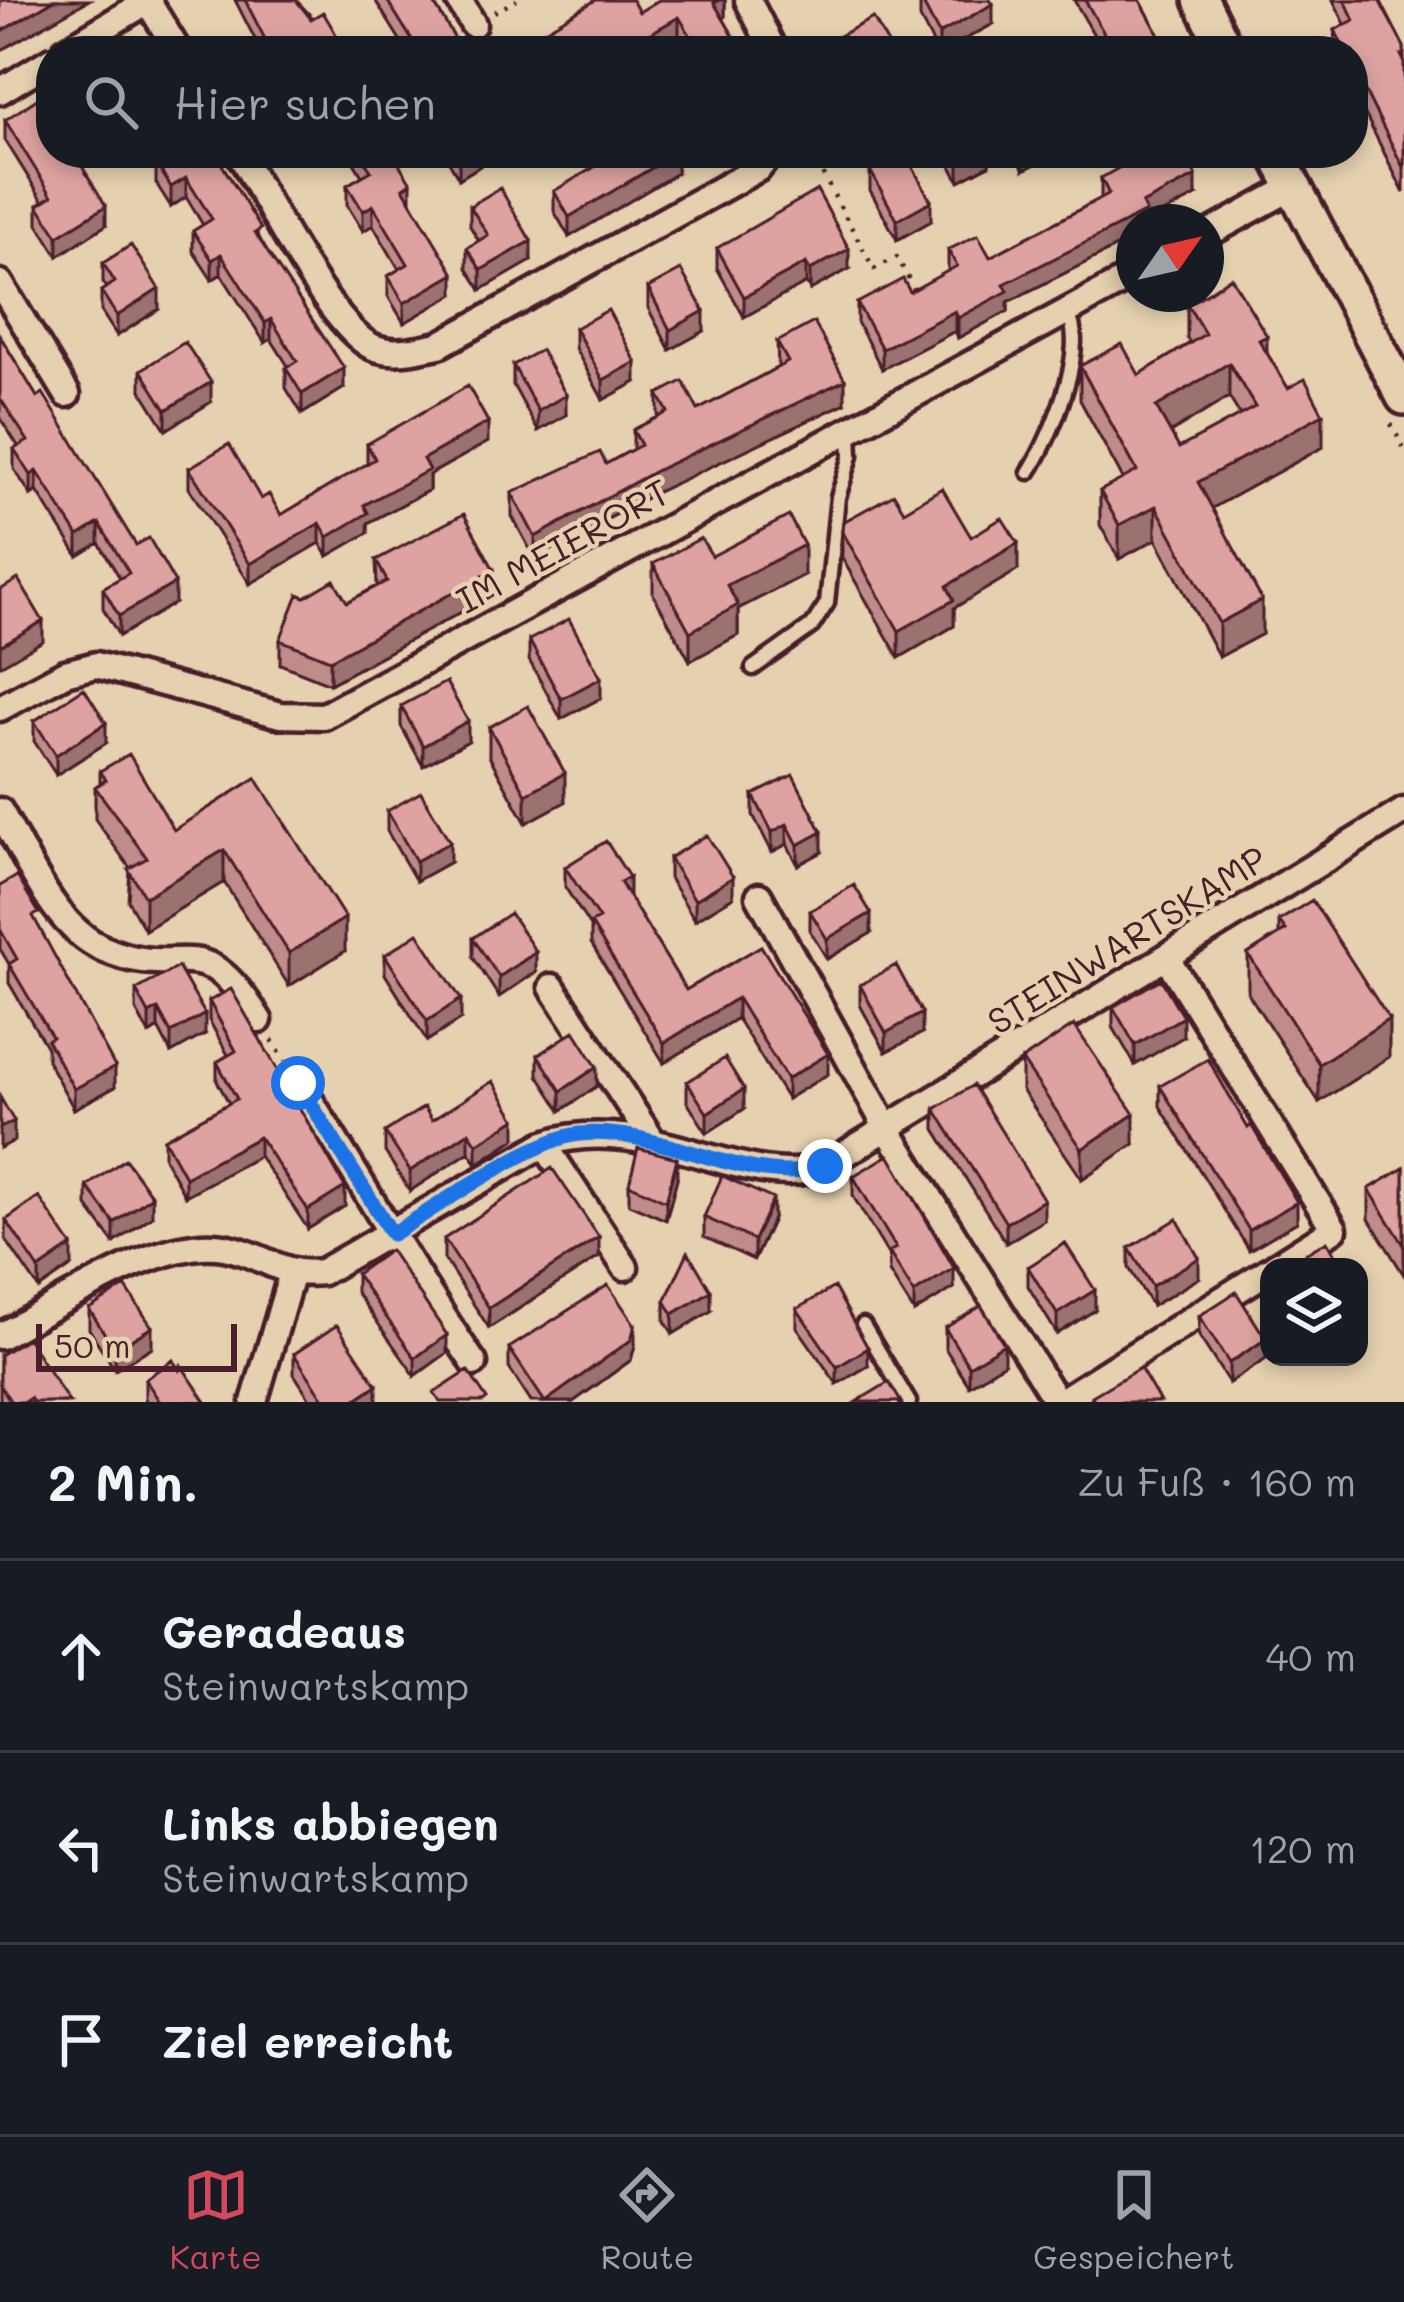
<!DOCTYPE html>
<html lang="de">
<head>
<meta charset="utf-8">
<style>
  body { margin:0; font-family:Mali,sans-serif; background:#20242c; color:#f1f3f6 }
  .controls { position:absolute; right:36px; bottom:36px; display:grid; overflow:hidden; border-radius:24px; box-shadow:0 6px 18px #0003 }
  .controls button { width:108px; height:108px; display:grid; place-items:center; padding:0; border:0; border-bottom:3px solid #363941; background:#171b24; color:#f1f3f6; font:60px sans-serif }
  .compass { position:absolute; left:1116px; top:204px; width:108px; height:108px; border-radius:50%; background:#171b24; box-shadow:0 6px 18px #0003; rotate:56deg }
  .scale { position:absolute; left:36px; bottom:30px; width:201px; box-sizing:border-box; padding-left:12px; border:6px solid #4a1f2b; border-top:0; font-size:33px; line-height:42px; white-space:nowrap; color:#4a1f2b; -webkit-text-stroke:9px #e5d1af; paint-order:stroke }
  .stop { position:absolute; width:36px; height:36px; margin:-27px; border:9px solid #1a73e8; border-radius:50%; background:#fff }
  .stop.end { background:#1a73e8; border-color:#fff; box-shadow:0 3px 12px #0008 }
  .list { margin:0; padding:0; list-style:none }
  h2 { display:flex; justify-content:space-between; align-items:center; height:156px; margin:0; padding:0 48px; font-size:51px }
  h2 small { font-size:39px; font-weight:400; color:#9ea1a6 }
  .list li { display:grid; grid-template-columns:78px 1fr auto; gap:36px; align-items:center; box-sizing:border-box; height:192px; padding:0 48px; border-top:3px solid #363941 }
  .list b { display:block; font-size:45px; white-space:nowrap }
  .list p { margin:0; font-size:39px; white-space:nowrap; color:#9ea1a6 }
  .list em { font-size:39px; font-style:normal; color:#9ea1a6 }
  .icon { flex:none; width:66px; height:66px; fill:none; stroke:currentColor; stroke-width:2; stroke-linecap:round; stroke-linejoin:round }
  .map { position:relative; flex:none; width:1404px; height:1402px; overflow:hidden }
  .search { position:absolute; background:#171b24; box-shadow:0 6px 18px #0003; left:36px; right:36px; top:36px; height:132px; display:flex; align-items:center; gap:30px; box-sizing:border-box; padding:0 42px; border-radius:48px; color:#9ea1a6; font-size:45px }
  .sheet { height:732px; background:#171b24 }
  nav { display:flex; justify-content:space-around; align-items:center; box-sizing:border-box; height:168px; border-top:3px solid #363941; background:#171b24; font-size:33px; color:#9ea1a6 }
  nav a { display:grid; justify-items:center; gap:6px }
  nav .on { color:#d1495b }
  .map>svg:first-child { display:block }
</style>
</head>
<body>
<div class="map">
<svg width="1404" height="1402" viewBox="0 0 1404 1402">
  <rect width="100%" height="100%" fill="#e5d1af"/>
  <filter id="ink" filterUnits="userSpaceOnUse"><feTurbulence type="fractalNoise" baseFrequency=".00833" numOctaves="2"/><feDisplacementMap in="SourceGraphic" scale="24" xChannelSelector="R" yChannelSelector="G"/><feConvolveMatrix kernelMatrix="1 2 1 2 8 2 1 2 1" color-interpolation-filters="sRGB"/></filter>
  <g filter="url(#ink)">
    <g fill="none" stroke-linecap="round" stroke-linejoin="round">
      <g stroke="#4a1f2b" stroke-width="21">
        <path id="lane" d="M1029,472c21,-32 61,-126 38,-159
          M753,668l59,-42 15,-23 11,-106 13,-41 -1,-24
          M863,1325l46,77"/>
      </g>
      <g stroke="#4a1f2b" stroke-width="33">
        <path id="street" d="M147,0l31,51
          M459,0l14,24
          M748,0l26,51
          M65,51l83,-50
          M0,91l51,-31
          M239,153c27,44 92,176 134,194 22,9 45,2 66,-2l320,-177 12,-15
          M1206,235l87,-48
          M0,283l67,111
          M0,708l65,-35 31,-8 184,50 44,1 810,-441
          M0,811c27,46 53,116 104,138 80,35 95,-27 155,71
          M759,896l129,234 169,272
          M1167,958l167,271 -60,38
          M552,987l100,153
          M299,1083c60,93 112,189 175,280
          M544,1144l81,123
          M0,1336c57,-29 159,-101 224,-89 40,7 55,30 98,25l222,-128c103,-35 203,51 281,22l579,-355
          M254,1402l37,-126
          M1060,1402l209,-132"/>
      </g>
      <g stroke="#4a1f2b" stroke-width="42">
        <path id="secondary" d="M1201,0l25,51
          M1276,153l128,244"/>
      </g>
      <path stroke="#4a1f2b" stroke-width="4.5" stroke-dasharray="3 9" stroke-linecap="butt" d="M494,12l23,-12
        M811,153l63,116 23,-12 19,36
        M1391,424l13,25
        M272,1040l13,21"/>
      <use href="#lane" stroke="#e5d1af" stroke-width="12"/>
      <use href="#street" stroke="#e5d1af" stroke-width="24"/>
      <use href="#secondary" stroke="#e5d1af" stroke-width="33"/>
    </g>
    <path fill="#bf8c8a" stroke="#4a1f2b" stroke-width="3" fill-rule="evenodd" d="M235,0h61l48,51h-83z
      M375,0h57l30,51h-55z
      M725,0v17l-2,1 19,33h-54l-9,-15 -25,15h-140v-3l125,-36z
      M920,0l73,24 -50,27h-6l-17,-33z
      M1074,0h66l28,51h-65z
      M1333,0h47l24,47v146l-51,-103v-39h-18v-21l10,-6z
      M5,120l101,105 -48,31 -20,-32v-19l5,-4 -38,-61z
      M161,153h54l46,88 83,147 -42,26 -16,-26v-20l2,-2 -17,-27 -6,4 -44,-69 -9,6 -19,-29v-20l10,-6 -17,-28 -15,10 -15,-24v-20l8,-5z
      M348,153h44l19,48 43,93 -50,29 -16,-27v-20l11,-7 -26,-44 -10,6 -16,-26v-20l15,-9z
      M444,153h36v13l-21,13z
      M944,153h45v12l-30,16z
      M1014,153h42l-32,17z
      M870,170l61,51 -34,19 -27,-50z
      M677,173l-108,64 -15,-26v-20z
      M1101,178l95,18 -50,26h-12v16l-126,64v9l-50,27 -3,-7 -73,38 -25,-47v-19l53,-11 38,-21v-21l42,7 111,-59z
      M470,206l61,55 -50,29 -14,-22v-20l12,-7 -9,-15z
      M717,248l132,21 -39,21 -4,-7 -62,34 -27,-49z
      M103,263l56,46 -42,27 -16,-25v-20l5,-3 -3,-5z
      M648,288l56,43 -34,19 -22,-42z
      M1187,304l80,49 56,94 -111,61 50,126 -43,23 -63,-118 -37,20 -19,-34v-34l23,-12 -43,-79v-34l59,9 51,-32 -3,-5zM1229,397l11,18 -61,33 -9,-15z
      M575,328l61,54 -33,18 -28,-52z
      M0,336l37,61 138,206 -56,33 -16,-28v-20l17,-10 -21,-35 -21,13 -41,-65 -6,4 -17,-26v-20l4,-3 -18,-28z
      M777,342l68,61 -190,90 -120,66 -23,-43v-23l94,-29 27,-15v-19l25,-13v-23l40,16 80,-43z
      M513,365l53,50 -28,16 -25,-46z
      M141,370l70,32 -45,28 -25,-40z
      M488,442l-59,33v15l-61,33v10l-40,23 -8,-13 -70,41 -61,-96v-20l72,31 20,16 86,-51v-20z
      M904,511l67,26 47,33 -64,38v18l-55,32 -57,-100v-27z
      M712,556l92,19 -66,34v26l-48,26 -37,-67v-30z
      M376,560l118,34 -164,90 -50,-20v-24l25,-43 42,5 30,-16z
      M529,640l72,58 -40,21 -32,-59z
      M401,706l67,35 -45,25 -22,-40z
      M34,721l72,22 -50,32 -22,-34z
      M489,727l76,75 -39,21 -37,-67z
      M100,771l74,59 82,-52 89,173 -56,35 -65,-104 -79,48 -17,-29 2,-33 -35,-49v-32l5,-4z
      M753,795l69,57 -24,13 -11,-21 -15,8 -19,-37z
      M387,811l63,51 -34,19 -29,-50z
      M669,858l64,39 -38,23 -26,-42z
      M565,867l64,30 57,93 75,-44 67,128 -41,25 -50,-81 -73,45 -73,-120v-15l-26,-41z
      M0,886l39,41 76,160 -41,22 -27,-49v-12l-38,-65v-19l-9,-15z
      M810,911l61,22 -44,26 -17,-28z
      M1279,921l110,136 -70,45 -71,-109v-39l31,-20z
      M473,938l63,34 -37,25 -26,-40z
      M385,955l76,64 -34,22 -42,-67z
      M860,985l62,48 -36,19 -26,-47z
      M136,990l69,44 -34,19 -13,-25 -9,6 -13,-24z
      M209,1001l136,205 -37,23 -49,-73 -74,40 -21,-38v-19l65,-36 -12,-22v-19l11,-7 -19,-35z
      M1113,1007l70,30 -48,28 -22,-38z
      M538,1055l59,31 -36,25 -23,-36z
      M1022,1060l112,84 -52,35 -60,-89z
      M687,1082l57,27 -37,24 -20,-31z
      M1160,1086l137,136 -48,28 -89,-144z
      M935,1109l109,111 -38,23 -71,-114z
      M432,1120l84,18 -39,26 -8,-12 -59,39 -25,-39v-20z
      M1404,1168v107l-35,-56v-30z
      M853,1176l101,112 -40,24 -25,-40v-16l-36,-60z
      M677,1178l-11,42 -37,-16v-20z
      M87,1186l65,30 -38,27 -27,-37z
      M704,1217l69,2 -19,41 -50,-23z
      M6,1220l66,46 -33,23 -33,-49z
      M444,1239l155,18 -110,71 -45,-69z
      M1129,1248l70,30 -47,28 -23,-38z
      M1028,1267l67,43 -38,24 -29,-48z
      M356,1274l91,79 -32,23 -59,-84z
      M665,1301l46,10 -38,23 -8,-13z
      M89,1309l63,38 -37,23 -26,-41z
      M797,1309l71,57 -31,18 -40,-57z
      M1199,1316l67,43 -37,24 -30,-47z
      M945,1328l59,35 -35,23 -24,-38z
      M635,1345l-4,15 -58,42h-42l-22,-34v-20z
      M294,1354l83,48h-65l-18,-28z
      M0,1355l69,47h-69z
      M179,1370l27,32h-59l-2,-3v-20z"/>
    <path fill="#9b7270" stroke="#4a1f2b" stroke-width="3" d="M54,0h35l-89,51v-19z
      M720,0h5v17l-11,6v-20z
      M993,4v20l-50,27h-4v-17z
      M679,17v19l-25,15h-35z
      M469,153h11v13l-21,13v-20z
      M677,153v20l-108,64v-20z
      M975,153h14v12l-30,16v-20z
      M1024,153h32l-32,17z
      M1196,176v20l-50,26h-12v16l-126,64v9l-50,27v-20l46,-34 138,-80z
      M186,178v19l-15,10v-20z
      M411,183v20l-8,-15z
      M931,201v20l-34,19v-20z
      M373,205v20l-10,6v-20z
      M106,206v19l-48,31v-20z
      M531,241v20l-50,29v-20z
      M849,249v20l-39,21v-20z
      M221,254v20l-9,6v-20z
      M806,263v20l-62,34v-20z
      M454,274v20l-50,29v-20z
      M159,289v20l-42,27v-20z
      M704,311v20l-34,19v-20z
      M955,311v20l-73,38v-20z
      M271,319v20l-6,4v-20z
      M1267,336v33l-8,-29z
      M636,362v20l-33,18v-20z
      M1229,363v34l-73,44v-34z
      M344,368v20l-42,26v-20z
      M845,380v23l-190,90 -120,66v-22l120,-66z
      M211,382v20l-45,28v-20z
      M566,395v20l-28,16v-20z
      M1323,414v33l-125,69v-34z
      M488,422v20l-59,33v15l-61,33v10l-40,23v-19l36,-32 59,-46z
      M37,471v20l-6,4v-20z
      M1156,506v33l-37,20v-34z
      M99,523v20l-21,13v-20z
      M320,523v20l-70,41v-20z
      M1018,543v27l-64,38v18l-55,32v-27l48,-45z
      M804,545v30l-66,34v26l-48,26v-29l37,-47z
      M494,570v24l-164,90v-24z
      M175,583v20l-56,33v-20z
      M1262,600v34l-43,23v-34z
      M43,621v20l-43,25v-20z
      M601,678v20l-40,21v-20z
      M468,721v20l-45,25v-20z
      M106,723v20l-50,32v-20z
      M565,773v29l-39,21v-29z
      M787,824v20l-15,8v-20z
      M822,832v20l-24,13v-20z
      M450,842v20l-34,19v-20z
      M224,850v32l-79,48v-33z
      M629,877v20l-9,-15z
      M733,877v20l-38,23v-20z
      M871,913v20l-44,26v-20z
      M345,918v33l-56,35v-33z
      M536,952v20l-37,25v-20z
      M737,998v20l-73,45v-20z
      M461,999v20l-34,22v-20z
      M158,1009v19l-9,6v-20z
      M922,1013v20l-36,19v-19z
      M205,1014v20l-34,19v-20z
      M1183,1017v20l-48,28v-20z
      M1389,1019v38l-70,45v-38z
      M828,1054v20l-41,25v-20z
      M115,1067v20l-41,22v-20z
      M597,1067v19l-36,25v-20z
      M744,1089v20l-37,24v-20z
      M1134,1114v30l-52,35v-30z
      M516,1119v19l-39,26v-20z
      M14,1121v20l-14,7v-20z
      M469,1132v20l-59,39v-20z
      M259,1137v19l-74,40v-19z
      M677,1158v20l-11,42v-19z
      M345,1187v19l-37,23v-19z
      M152,1196v20l-38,27v-20z
      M773,1199v20l-19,41v-20z
      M1044,1200v20l-38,23v-20z
      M1297,1202v20l-48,28v-20z
      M599,1237v20l-110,71v-20z
      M72,1246v20l-33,23v-20z
      M1199,1258v20l-47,28v-20z
      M954,1268v20l-40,24v-19z
      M1095,1290v20l-38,24v-20z
      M711,1291v20l-38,23v-20z
      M635,1325v20l-4,15 -58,42h-28z
      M152,1327v20l-37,23v-20z
      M447,1335v18l-32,23v-18z
      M1266,1339v20l-37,24v-20z
      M1004,1344v19l-35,23v-20z
      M868,1348v18l-31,18v-17z
      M377,1385v17h-25z"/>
    <path fill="#dea3a0" stroke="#4a1f2b" stroke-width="3" fill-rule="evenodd" d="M4,0h50l-54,32v-30z
      M245,0h51l15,19 12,-7 21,36 -6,3h-67z
      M387,0h45l30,51h-43z
      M596,0h36l7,12 20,-12h61l-6,3 28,48h-42l-21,-34 -60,34h-103l-2,-3z
      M921,0h69l3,4 -54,30z
      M1085,0h55l28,51h-54z
      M1345,0h34l25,47v6l-3,2 3,6v108l-51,-102v-16h-8l-10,-21 19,-10z
      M873,18l19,33h-62l-4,-8z
      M40,97l11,18v38h23l32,53 -48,30 -20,-31 14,-9 -47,-76z
      M172,153h43l46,76 -6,4 89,135 -42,26 -16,-26 11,-7 -26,-42 -6,4 -44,-69 -9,6 -19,-29 19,-12 -26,-41 -15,9 -15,-24z
      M360,153h32l19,30 -8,5 51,86 -50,29 -16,-27 20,-12 -35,-59 -10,6 -16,-26 24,-14z
      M618,153h59l-108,64 -15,-26z
      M901,153h4l26,48 -34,19 -27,-50z
      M955,153h20l-16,8z
      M1145,153h39l12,23 -54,28 4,8 -142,72 4,7 -50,27 -3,-7 -73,38 -25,-46 46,-24 7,13 47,-26 -9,-16 30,-15 12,22 119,-63 -8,-16z
      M500,188l31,53 -50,29 -14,-22 21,-13 -18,-29z
      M817,190l32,59 -39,21 -4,-7 -62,34 -27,-49z
      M131,245l28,44 -42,27 -16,-25 14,-9 -12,-19z
      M681,270l23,41 -34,19 -22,-42z
      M1231,277l36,59 -8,4 29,48 17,-9 18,35 -125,68 64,118 -43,23 -63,-117 -37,19 -19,-34 37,-20 -57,-105 42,-22 17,31 66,-41 -18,-30 19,-10zM1229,363l26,44 -76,41 -23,-41z
      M608,310l28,52 -33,18 -28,-52z
      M814,322l31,58 -190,91 -120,66 -23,-44 88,-41 6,12 35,-19 -8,-15 35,-18 -10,-18 25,-13 15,29 90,-48 -11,-20z
      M0,336l37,61 6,-4 93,152 13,-7 26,45 -56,33 -16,-28 26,-15 -30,-50 -21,13 -41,-65 -6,4 -17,-26 14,-8 -28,-43z
      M185,342l26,40 -45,28 -25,-40z
      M541,350l25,45 -28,16 -25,-46z
      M468,386l20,36 -65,37 6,11 -65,35 4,8 -40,24 -8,-14 -70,41 -61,-96 40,-24 32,55 8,-5 12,21 94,-56 -8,-15z
      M942,488l29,49 31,-19 16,25 -71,43 7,14 -55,31 -57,-100 1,-9 51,-28 10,17z
      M464,514l30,56 -164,90 -50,-20 18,-46 7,3 29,-17 13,22 40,-21 -11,-21z
      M789,516l15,29 -77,40 11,20 -48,27 -37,-68 48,-26 11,18z
      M18,579l25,42 -43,25v-56z
      M569,619l32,59 -40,21 -32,-59z
      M446,682l22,39 -45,25 -22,-40z
      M84,688l22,35 -50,32 -22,-34z
      M528,706l37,67 -39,21 -37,-67z
      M129,754l45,76 82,-52 89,140 -56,35 -65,-103 -79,47 -17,-28 19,-11 -52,-71 11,-7 -6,-9z
      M793,775l29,57 -24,13 -11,-21 -15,8 -19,-37z
      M421,792l29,50 -34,19 -29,-50z
      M707,835l26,42 -38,23 -26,-42z
      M606,841l23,36 -9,5 66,108 75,-44 67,108 -41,25 -50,-81 -73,45 -73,-120 8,-4 -34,-52z
      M17,876l22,37 -6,3 82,151 -41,22 -27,-49 5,-3 -43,-73 8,-5 -17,-30v-43z
      M854,885l17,28 -44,26 -17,-28z
      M1312,900l77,119 -70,45 -71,-110 38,-24 -7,-9z
      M510,913l26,39 -37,25 -26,-39z
      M418,933l43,66 -34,22 -42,-66z
      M896,965l26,48 -36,20 -26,-48z
      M178,967l27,47 -34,19 -13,-24 -9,5 -13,-24z
      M1161,979l22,38 -48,28 -22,-38z
      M231,989l114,198 -37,23 -49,-73 -74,40 -21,-38 73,-40 -20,-37 19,-11 -27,-50z
      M1074,1025l60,89 -52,35 -60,-89z
      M574,1031l23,36 -36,24 -23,-36z
      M725,1058l19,31 -37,24 -20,-31z
      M1208,1059l40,69 3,-3 46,77 -48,28 -89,-144z
      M493,1081l23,38 -39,25 -8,-12 -59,39 -25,-39 39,-25 8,13z
      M973,1085l71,115 -38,23 -71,-114z
      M0,1097l14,24 -14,7z
      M638,1148l39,10 -11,43 -37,-17z
      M889,1155l65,113 -40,25 -25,-41 7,-4 -43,-72z
      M125,1159l27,37 -38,27 -27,-37z
      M552,1168l47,69 -110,71 -45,-69z
      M1404,1168v77l-35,-56z
      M722,1176l51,23 -19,41 -50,-23z
      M39,1197l33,49 -33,23 -33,-49z
      M1177,1219l22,39 -47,28 -23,-38z
      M1327,1241l15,26h-59z
      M1065,1243l30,47 -38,24 -29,-47z
      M390,1250l57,85 -32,23 -59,-84z
      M688,1252l23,39 -38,23 -8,-13z
      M608,1285l27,40 -4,15 -86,62 -36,-54z
      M125,1286l27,41 -37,23 -26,-41z
      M834,1287l34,61 -31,19 -40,-58z
      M1236,1292l30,47 -37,24 -30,-47z
      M981,1306l23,38 -35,22 -24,-38z
      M337,1325l40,60 -25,17h-26l-32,-48z
      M27,1338l42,64h-36l-3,-4 -6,4h-13l-11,-17v-30z
      M173,1360l6,10 2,-5 25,37h-46l-15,-23z
      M1140,1368l20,34h-65l-3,-6z
      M468,1371l19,28 -4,3h-43l-6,-9z
      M889,1382l12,20h-45z"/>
  </g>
  <g fill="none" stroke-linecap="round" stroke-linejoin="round" filter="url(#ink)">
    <path stroke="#1a73e8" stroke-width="15" d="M298,1083l94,151c44,-26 140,-95 188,-100 78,-9 175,58 245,32"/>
  </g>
  <g text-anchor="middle" stroke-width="9" stroke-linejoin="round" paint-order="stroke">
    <g font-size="36" fill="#4a1f2b" stroke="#e5d1af">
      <text transform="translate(563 546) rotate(-29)" y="13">IM MEIERORT</text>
      <text transform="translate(1127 940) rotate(-32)" y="13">STEINWARTSKAMP</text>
    </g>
  </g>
</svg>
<div class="controls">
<button><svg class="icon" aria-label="layers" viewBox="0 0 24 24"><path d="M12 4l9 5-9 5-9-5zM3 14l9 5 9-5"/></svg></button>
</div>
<svg class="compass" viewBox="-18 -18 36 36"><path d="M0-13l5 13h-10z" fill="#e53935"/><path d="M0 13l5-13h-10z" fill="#9ea1a6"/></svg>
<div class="scale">50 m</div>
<div class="stop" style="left:298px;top:1083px"></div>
<div class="stop end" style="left:825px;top:1166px"></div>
<div class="search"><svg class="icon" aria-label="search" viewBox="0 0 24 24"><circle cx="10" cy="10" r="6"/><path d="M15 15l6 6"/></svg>Hier suchen</div>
</div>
<section class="sheet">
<h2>2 Min.<small>Zu Fuß · 160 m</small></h2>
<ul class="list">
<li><svg class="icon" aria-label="ahead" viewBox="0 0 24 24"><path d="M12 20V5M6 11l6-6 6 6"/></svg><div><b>Geradeaus</b><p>Steinwartskamp</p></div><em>40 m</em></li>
<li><svg class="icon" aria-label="left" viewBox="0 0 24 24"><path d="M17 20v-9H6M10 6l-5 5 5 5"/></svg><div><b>Links abbiegen</b><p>Steinwartskamp</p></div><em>120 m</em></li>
<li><svg class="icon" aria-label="arrive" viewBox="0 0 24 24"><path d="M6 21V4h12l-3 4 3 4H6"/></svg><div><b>Ziel erreicht</b></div></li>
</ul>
</section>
<nav>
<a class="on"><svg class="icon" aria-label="map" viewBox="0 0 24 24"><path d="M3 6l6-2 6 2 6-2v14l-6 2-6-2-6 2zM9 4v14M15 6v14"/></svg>Karte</a>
<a><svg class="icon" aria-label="directions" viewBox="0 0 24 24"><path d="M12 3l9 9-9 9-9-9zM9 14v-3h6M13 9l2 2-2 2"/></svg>Route</a>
<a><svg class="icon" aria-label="saved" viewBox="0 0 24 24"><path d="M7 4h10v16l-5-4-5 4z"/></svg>Gespeichert</a>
</nav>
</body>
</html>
